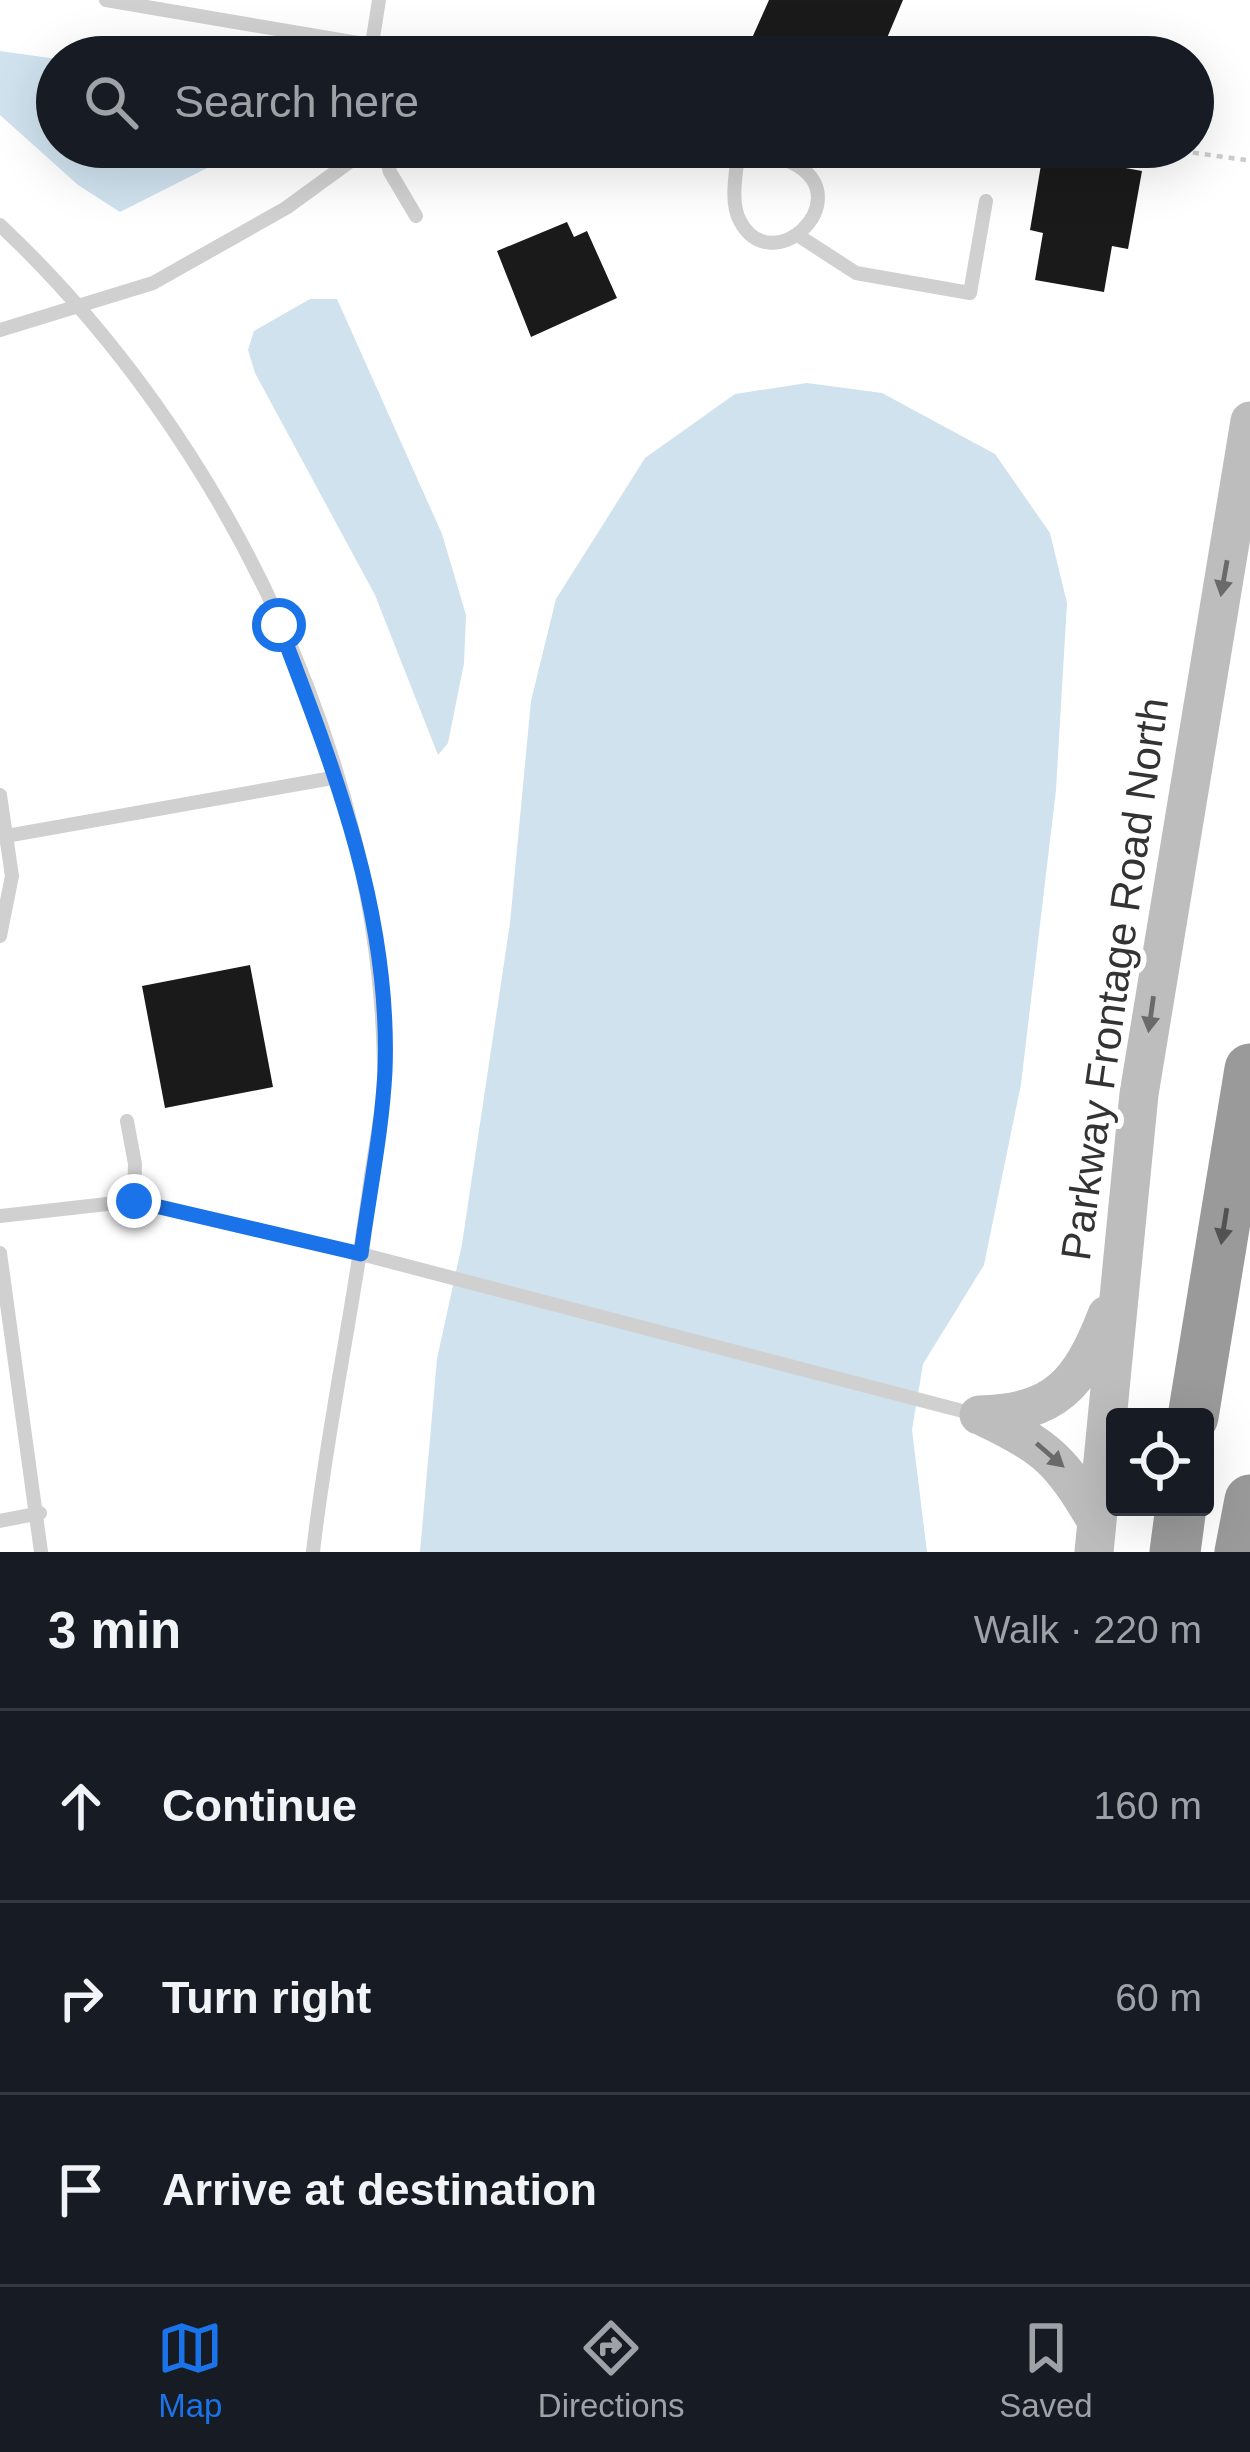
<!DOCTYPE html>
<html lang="en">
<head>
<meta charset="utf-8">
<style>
  body { margin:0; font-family:Helvetica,sans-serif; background:#242831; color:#f1f3f6 }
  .controls { position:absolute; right:36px; bottom:36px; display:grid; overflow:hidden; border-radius:12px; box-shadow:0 12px 48px #0002 }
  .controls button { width:108px; height:108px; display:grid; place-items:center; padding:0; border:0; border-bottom:3px solid #363941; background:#171b24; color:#f1f3f6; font:60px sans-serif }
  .stop { position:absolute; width:36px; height:36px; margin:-27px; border:9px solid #1a73e8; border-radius:50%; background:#fff }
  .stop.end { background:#1a73e8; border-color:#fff; box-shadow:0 3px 12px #0008 }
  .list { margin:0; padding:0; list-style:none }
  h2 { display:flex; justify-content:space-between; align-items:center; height:156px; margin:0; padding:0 48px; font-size:51px }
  h2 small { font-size:39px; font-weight:400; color:#9ea1a6 }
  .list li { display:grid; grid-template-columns:78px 1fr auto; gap:36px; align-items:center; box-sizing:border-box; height:192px; padding:0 48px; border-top:3px solid #363941 }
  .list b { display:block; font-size:45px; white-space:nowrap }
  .list em { font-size:39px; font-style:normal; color:#9ea1a6 }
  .icon { flex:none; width:66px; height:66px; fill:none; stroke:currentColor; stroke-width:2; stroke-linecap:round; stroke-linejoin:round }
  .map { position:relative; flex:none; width:1250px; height:1552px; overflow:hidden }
  .search { position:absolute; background:#171b24; box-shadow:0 12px 48px #0002; left:36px; right:36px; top:36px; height:132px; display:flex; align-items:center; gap:30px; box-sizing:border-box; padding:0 42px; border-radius:66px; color:#9ea1a6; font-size:45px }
  .sheet { height:732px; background:#171b24 }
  nav { display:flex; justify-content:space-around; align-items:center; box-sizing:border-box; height:168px; border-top:3px solid #363941; background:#171b24; font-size:33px; color:#9ea1a6 }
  nav a { display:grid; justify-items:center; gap:6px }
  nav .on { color:#1a73e8 }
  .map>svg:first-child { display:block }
</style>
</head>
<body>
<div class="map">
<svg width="1250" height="1552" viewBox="0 0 1250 1552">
  <rect width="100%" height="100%" fill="#fff"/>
  <path fill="#cfe2ee" d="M0,51l57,8v88h177l-9,12 -105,53 -42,-27 -78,-70z
    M310,299h27l105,235 24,81 -2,48 -16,80 -10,12 -63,-160 -120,-222 -7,-23 6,-19z
    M807,383l75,10 113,61 55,79 17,70 -11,187 -35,294 -37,181 -61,99 -11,66 15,122h-507l17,-193 25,-115 48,-321 21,-222 25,-102 89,-141 90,-64z"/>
  <path fill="#1a1a1a" d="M769,0h134l-24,57h-82l-45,-19z
    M1043,153l99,18 -14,78 -16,-3 -8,46 -69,-12 8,-47 -13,-3z
    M567,222l7,15 13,-6 30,67 -86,39 -34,-86z
    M250,965l23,122 -108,21 -23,-122z"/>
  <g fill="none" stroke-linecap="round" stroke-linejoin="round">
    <path stroke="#cdcdcd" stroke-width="4.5" stroke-dasharray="6 6" stroke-linecap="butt" d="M1181,151l65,9"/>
    <path stroke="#d0d0d0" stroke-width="14" d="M106,0l264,45
      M370,57l9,-57
      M383,147l7,25 26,44
      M739,147c-2,22 -10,54 1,74 32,60 116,-19 58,-55 -15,-9 -36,-13 -53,-19
      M0,225c224,211 379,531 384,841 1,38 -9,79 -14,117 -16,124 -43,245 -57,369
      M799,236l57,37 114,20 16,-92
      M0,330l153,-47 133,-75 84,-61
      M0,795l12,81 -12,60
      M0,837l338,-60
      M127,1121l8,43 -1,37
      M0,1216l134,-15 227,53 613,160
      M0,1253l41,299
      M0,1521l40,-8"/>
    <path stroke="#bdbdbd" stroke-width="39" d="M979,1415c77,-2 101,-31 128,-100
      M984,1417c62,29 79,45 113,105
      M1094,1552l45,-458 111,-673"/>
    <path stroke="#9a9a9a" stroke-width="51" d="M1193,1417l57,-348
      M1175,1552l6,-45
      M1240,1552l10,-52"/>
  </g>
  <defs><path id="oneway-solid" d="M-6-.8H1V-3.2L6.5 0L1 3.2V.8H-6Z" transform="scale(3)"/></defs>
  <g fill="#6a6a6a">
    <use href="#oneway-solid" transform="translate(1224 578) rotate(100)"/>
    <use href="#oneway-solid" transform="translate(1151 1014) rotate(98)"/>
    <use href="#oneway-solid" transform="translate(1050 1455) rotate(41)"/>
  </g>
  <use fill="#525252" href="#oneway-solid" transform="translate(1224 1226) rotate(99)"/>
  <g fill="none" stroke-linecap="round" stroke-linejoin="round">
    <path stroke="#1a73e8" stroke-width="15" d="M134,1201l227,53c8,-60 21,-123 24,-183 6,-158 -51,-302 -106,-446"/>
  </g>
  <g text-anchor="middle" stroke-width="12" stroke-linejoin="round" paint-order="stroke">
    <g font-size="42" fill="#333" stroke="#fff">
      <text transform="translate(1114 979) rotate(-82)" y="15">Parkway Frontage Road North</text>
    </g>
  </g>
</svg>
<div class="controls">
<button><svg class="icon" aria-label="locate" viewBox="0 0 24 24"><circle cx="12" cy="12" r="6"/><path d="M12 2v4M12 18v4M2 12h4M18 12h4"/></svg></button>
</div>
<div class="stop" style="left:279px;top:625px"></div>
<div class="stop end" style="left:134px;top:1201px"></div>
<div class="search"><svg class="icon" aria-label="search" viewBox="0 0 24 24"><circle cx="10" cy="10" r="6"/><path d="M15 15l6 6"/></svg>Search here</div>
</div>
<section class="sheet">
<h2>3 min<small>Walk · 220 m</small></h2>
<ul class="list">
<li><svg class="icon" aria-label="ahead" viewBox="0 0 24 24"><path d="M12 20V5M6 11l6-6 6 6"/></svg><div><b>Continue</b></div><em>160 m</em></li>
<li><svg class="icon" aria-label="right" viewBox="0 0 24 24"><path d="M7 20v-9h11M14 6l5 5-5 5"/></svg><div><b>Turn right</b></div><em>60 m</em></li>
<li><svg class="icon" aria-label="arrive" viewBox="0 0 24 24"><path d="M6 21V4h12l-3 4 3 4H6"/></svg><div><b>Arrive at destination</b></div></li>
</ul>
</section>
<nav>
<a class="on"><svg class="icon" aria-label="map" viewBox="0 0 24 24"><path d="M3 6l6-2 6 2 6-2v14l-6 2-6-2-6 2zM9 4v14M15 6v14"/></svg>Map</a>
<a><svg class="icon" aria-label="directions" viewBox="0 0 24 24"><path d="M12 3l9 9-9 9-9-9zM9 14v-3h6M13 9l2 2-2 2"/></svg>Directions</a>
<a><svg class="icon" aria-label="saved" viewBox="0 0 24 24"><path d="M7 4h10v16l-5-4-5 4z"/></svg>Saved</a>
</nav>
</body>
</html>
